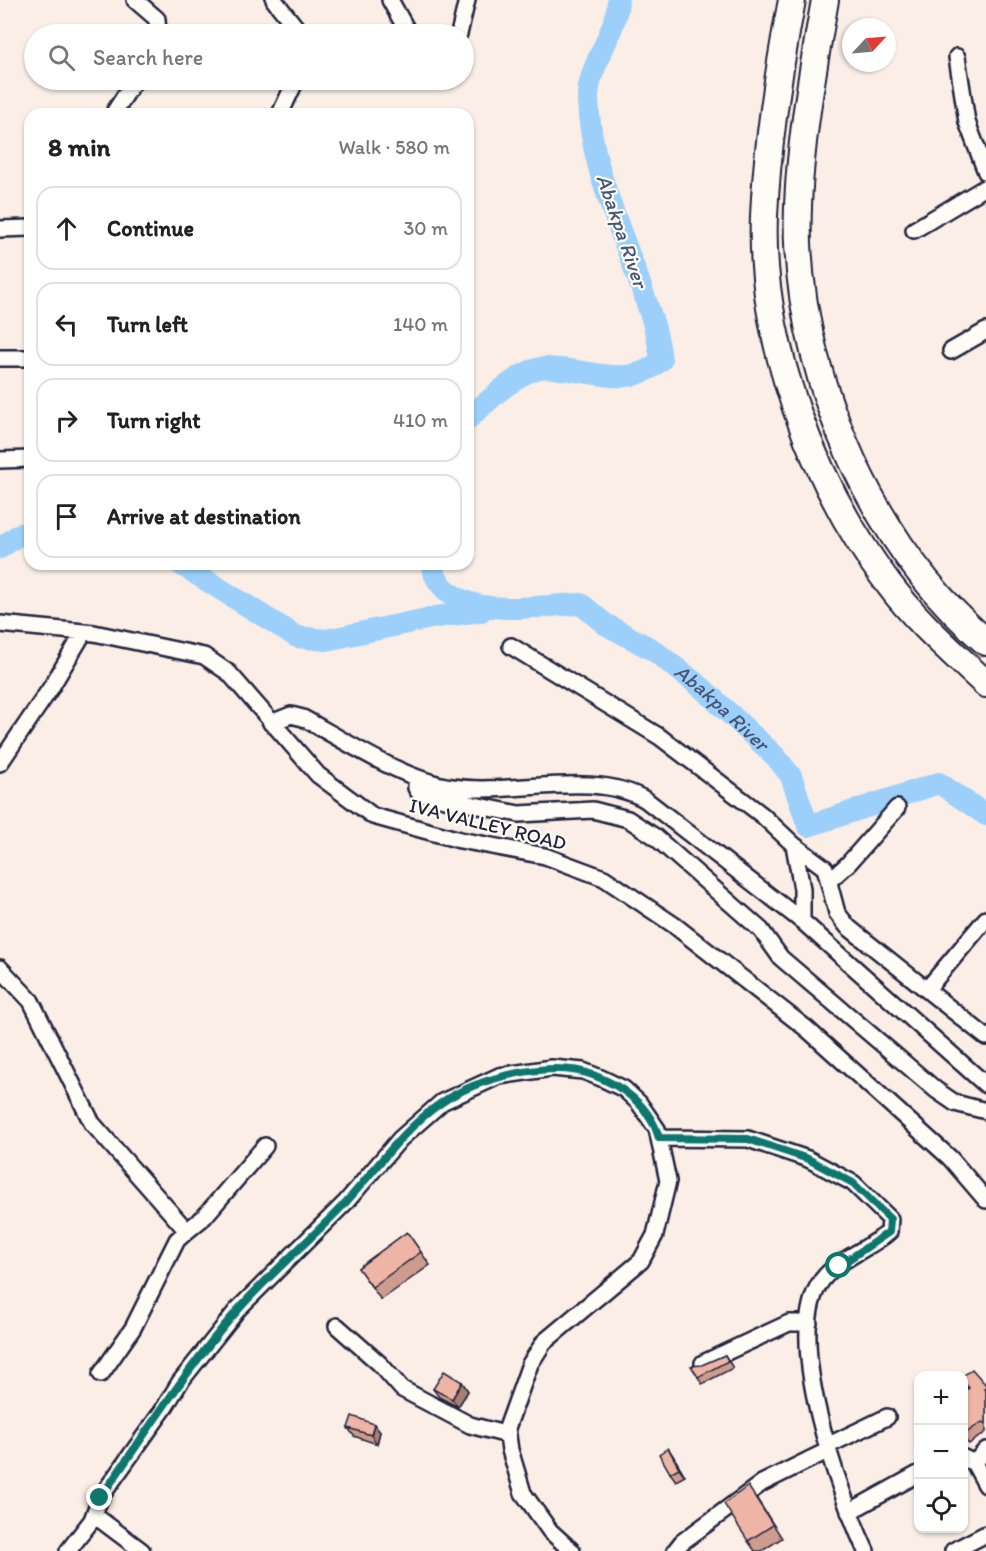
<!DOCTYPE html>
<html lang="en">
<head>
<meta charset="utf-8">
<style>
  body { margin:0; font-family:Itim,sans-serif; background:#f6f6f6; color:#222 }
  .controls { position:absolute; right:18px; bottom:18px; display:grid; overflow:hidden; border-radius:12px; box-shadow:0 2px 4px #0004 }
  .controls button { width:54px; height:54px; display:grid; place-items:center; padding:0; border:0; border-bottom:2px solid #e0e0e0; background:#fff; color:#222; font:30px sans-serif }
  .compass { position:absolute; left:842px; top:18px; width:54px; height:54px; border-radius:50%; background:#fff; box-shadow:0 2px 4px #0004; rotate:64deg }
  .stop { position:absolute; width:18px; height:18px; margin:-14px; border:4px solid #0f766e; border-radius:50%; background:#fff }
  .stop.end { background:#0f766e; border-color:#fff; box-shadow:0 2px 6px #0008 }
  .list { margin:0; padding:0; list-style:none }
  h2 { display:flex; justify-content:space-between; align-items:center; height:78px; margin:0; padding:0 24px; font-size:26px }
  h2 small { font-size:20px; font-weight:400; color:#767676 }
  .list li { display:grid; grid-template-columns:39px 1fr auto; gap:18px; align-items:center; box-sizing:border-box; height:84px; margin:0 12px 12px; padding:0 12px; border:2px solid #e0e0e0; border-radius:18px }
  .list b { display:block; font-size:22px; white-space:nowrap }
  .list em { font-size:20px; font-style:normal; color:#767676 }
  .icon { flex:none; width:33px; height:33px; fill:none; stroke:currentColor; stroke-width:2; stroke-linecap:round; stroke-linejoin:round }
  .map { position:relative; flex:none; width:986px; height:1551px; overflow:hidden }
  .search { position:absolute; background:#fff; box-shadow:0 2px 4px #0004; left:24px; top:24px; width:450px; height:66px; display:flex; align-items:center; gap:15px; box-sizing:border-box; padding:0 21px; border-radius:33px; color:#767676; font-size:22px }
  .panel { position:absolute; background:#fff; box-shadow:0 2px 4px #0004; left:24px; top:108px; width:450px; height:462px; border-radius:18px }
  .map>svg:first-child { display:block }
</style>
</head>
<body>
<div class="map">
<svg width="986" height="1551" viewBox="0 0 986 1551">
  <rect width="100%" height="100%" fill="#faeee7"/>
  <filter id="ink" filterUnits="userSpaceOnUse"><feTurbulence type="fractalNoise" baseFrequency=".0167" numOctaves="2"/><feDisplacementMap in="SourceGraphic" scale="12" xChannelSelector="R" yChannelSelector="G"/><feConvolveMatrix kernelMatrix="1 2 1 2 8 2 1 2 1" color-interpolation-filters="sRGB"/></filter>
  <g filter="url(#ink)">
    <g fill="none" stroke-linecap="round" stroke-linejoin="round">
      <g stroke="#9cd0fa" stroke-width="22">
        <path d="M468,419c19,-17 48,-46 72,-51 6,-1 13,0 19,1 38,2 71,20 102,-9 -3,-28 -13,-53 -22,-79 -21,-59 -49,-118 -51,-181 -1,-34 29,-66 30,-100"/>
        <path d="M0,548l20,-14 10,-1"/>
        <path d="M180,564l117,73 29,3 110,-23 45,-6"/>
        <path id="s1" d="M431,564c15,61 103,41 150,40l24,20 48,26 49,38 73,68 16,20 17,50 131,-43 47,32"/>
      </g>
      <g stroke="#22223b" stroke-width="20">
        <path id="minor" d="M135,0l22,19 1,15
          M274,0l27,34
          M390,0l19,34
          M459,34l8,-34
          M957,57l10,65 19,50
          M113,114l22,-34
          M280,114l16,-34
          M0,229l30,-1
          M914,230l72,-43
          M951,351l35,-20
          M0,358h30
          M0,460l30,-1
          M0,624l94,9 110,23 25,17 89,102 55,41 87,24 85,16 59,22 70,47 133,104 143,129 36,42
          M511,646l149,91 102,78 32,30 8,44v32
          M271,723l20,-8 12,3c44,24 101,62 149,69 62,9 141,-18 194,13l156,121 184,164
          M0,763l50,-74 34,-57
          M416,778v10l4,6 99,20 74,-4 35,9 26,17 107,94 20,28 155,132 19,13 31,8
          M794,845l31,23 12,45 11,14 138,110
          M830,880l18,-16 49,-56
          M0,968l31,33 61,122 95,108 17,-14 61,-71
          M928,988l58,-69
          M659,1138l89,1 60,20 45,24 37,36 -1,13c-20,17 -51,27 -67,48 -41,54 18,215 44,271
          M337,1326l43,38 22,25 68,36 38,10
          M703,1363l86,-40h20
          M101,1374l32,-46 44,-88 10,-9
          M827,1446l60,-29
          M964,1458l10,5 12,22
          M974,1463l12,-13
          M849,1512l69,-38
          M94,1515l48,36
          M68,1551l24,-31 8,-22 63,-88 17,-28 58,-73 108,-107 54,-63 42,-37 57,-26 53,-8 31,3 18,7 23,11 15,14 18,26 11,52 -13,54 -14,26 -97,81 -14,22 -23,64 3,22 13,43 27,38 22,20
          M675,1551l7,-9 80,-59 65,-32
          M953,1551l33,-17"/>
      </g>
      <g stroke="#22223b" stroke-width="30">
        <path id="trunk" d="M792,0c-13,68 -25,147 -28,216 -5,124 50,269 124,367 28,38 64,69 98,101
          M825,0c-13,74 -30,169 -27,243 6,145 77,304 188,399"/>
      </g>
      <use href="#minor" stroke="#fdfcf7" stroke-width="15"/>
      <use href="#trunk" stroke="#fdfcf7" stroke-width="26"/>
    </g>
    <path fill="#cd9c8f" stroke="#22223b" stroke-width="1.5" d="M407,1232l23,33 -49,35 -23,-32z
      M725,1355l8,13 -31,16 -4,-7 4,-12z
      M963,1376l23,9v47l-17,12 -6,-6v-46l5,-3 -5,-6z
      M462,1382l6,9 -10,16 -19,-10 -6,-8z
      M348,1428l32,4 -3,12 -23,-8z
      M668,1448l17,28 -9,5 -6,-8z
      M757,1499l25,39 -20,13h-7l-7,-10z"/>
    <path fill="#a77f74" stroke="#22223b" stroke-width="1.5" d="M462,1382l6,9 -10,16 -6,-8z
      M374,1424l6,8 -3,12 -6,-9z
      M668,1448l6,9 11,19 -6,-8z"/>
    <path fill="#eeb5a6" stroke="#22223b" stroke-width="1.5" d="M407,1232l14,20 -49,35 -14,-19z
      M725,1355l3,6 -30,16 -7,-11 11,-1z
      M972,1369l14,16v3l-2,1 2,2v32h-1l-3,-1 -19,13v-43l6,-4 -6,-6v-6z
      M444,1371l18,11 -10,17 -19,-10z
      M352,1416l22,8 -3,11 -23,-7z
      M668,1448l11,20 -9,5 -11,-19z
      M748,1486l25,39 -25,16 -24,-37z"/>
  </g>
  <g fill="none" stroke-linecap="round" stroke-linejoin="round" filter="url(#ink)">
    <path stroke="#0f766e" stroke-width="8" d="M100,1498c45,-63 86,-129 137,-187 34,-39 75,-72 110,-110 30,-33 56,-72 94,-98 36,-25 110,-44 152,-28 30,11 57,31 66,63l89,1 60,20 45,24 37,36 -1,13 -50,34"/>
  </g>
  <g text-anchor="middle" stroke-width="4.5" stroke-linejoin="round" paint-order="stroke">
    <g font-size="20" fill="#22223b" stroke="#fdfcf7">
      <text transform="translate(488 824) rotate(14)" y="7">IVA VALLEY ROAD</text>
    </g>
    <g font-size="21" font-style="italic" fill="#475674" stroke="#fdfcf7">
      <text transform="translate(622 231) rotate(71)" y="7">Abakpa River</text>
      <text dy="7" stroke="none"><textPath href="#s1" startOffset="345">Abakpa River</textPath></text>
    </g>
  </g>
</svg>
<div class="controls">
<button>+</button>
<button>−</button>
<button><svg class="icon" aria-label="locate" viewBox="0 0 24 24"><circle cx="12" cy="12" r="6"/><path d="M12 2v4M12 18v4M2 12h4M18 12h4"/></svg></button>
</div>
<svg class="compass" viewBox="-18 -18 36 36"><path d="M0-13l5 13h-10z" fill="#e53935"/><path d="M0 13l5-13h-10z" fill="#767676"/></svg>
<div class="stop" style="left:839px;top:1266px"></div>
<div class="stop end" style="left:100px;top:1498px"></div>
<div class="search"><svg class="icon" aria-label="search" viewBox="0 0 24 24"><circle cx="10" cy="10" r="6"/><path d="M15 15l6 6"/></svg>Search here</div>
<section class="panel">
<h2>8 min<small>Walk · 580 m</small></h2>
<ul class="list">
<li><svg class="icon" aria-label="ahead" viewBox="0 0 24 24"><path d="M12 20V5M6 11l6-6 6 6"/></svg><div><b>Continue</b></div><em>30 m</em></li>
<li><svg class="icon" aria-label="left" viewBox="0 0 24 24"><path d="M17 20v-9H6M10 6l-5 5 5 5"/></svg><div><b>Turn left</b></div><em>140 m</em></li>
<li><svg class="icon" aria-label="right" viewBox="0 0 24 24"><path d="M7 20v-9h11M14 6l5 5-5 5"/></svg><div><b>Turn right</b></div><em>410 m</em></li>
<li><svg class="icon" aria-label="arrive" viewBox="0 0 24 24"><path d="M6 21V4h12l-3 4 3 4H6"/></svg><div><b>Arrive at destination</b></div></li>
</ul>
</section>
</div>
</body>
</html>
